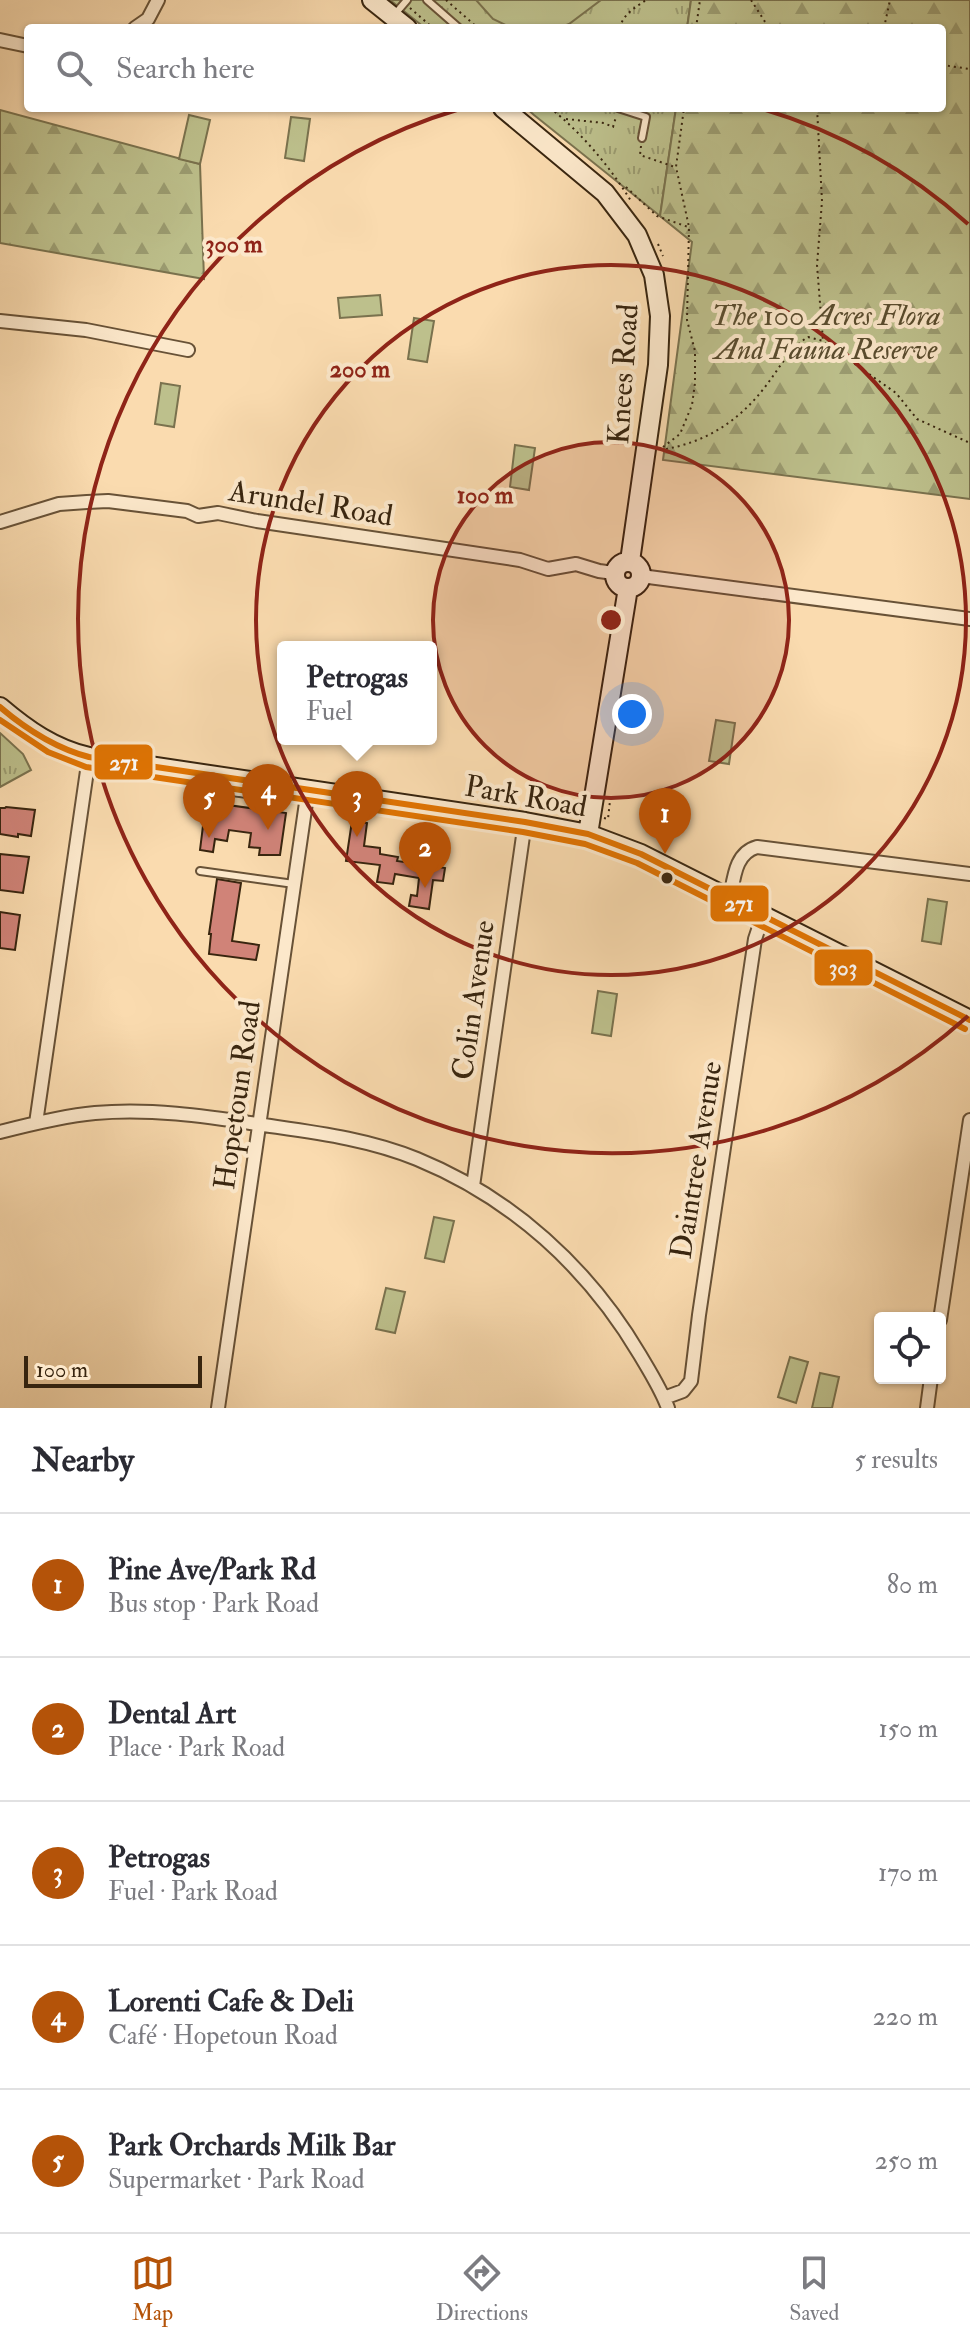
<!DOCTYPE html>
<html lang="en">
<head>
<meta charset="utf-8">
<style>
  body { margin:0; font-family:"IM FELL Double Pica",serif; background:#f7f7f7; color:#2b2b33 }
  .controls { position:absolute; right:24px; bottom:24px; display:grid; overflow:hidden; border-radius:8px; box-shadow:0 2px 6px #0004 }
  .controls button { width:72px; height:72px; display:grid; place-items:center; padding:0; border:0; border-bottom:2px solid #e1e1e2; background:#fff; color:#2b2b33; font:40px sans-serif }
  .scale { position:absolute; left:24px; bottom:20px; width:178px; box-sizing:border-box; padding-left:8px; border:4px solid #38250f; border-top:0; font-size:22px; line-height:28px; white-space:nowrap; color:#38250f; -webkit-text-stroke:6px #fce8cb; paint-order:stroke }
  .you { position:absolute; left:632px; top:714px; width:28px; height:28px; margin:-20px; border:6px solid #fff; border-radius:50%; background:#1a73e8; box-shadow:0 0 0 12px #1a73e833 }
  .badge { display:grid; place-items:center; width:52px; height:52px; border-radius:50%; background:#b45309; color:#fff; font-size:26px; font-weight:700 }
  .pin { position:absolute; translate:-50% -66px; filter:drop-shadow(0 2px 4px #0008) }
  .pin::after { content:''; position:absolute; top:42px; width:28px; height:24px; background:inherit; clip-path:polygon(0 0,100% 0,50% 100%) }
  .popup { position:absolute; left:277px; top:641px; width:160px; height:104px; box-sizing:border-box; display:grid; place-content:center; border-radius:8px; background:#fff; filter:drop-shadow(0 2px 6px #0005); font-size:26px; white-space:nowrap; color:#7c7c81 }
  .popup b { font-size:30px; color:#2b2b33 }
  .popup::after { content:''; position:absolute; left:50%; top:100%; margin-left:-16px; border:16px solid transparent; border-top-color:#fff }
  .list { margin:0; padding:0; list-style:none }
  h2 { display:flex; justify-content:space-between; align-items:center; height:104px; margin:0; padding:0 32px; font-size:34px }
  h2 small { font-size:26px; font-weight:400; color:#7c7c81 }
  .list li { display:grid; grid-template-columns:52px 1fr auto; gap:24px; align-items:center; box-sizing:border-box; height:144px; padding:0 32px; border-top:2px solid #e1e1e2 }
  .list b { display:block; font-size:30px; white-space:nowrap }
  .list p { margin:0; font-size:26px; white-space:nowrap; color:#7c7c81 }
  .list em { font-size:26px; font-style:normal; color:#7c7c81 }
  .icon { flex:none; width:44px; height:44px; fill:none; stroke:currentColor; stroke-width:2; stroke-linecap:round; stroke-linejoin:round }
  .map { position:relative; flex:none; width:970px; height:1408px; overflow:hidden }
  .search { position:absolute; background:#fff; box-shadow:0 2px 6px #0004; left:24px; right:24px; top:24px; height:88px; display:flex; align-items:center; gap:20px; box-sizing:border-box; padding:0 28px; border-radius:8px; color:#7c7c81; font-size:30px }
  .sheet { height:824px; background:#fff }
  nav { display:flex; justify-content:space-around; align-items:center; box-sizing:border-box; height:112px; border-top:2px solid #e1e1e2; background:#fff; font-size:22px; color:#7c7c81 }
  nav a { display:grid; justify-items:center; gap:4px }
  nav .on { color:#b45309 }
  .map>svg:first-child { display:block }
</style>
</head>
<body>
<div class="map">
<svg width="970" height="1408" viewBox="0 0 970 1408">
  <defs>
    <pattern id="grass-tufts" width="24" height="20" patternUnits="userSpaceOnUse" patternTransform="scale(2)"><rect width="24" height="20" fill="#bdc08c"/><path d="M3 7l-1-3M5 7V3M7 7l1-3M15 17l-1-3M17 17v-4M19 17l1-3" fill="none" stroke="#9b9c71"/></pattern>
    <pattern id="forest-firs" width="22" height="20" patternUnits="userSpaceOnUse" patternTransform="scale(2)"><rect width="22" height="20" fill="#bdc08c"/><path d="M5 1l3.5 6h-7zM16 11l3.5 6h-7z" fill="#9b9c71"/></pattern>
  </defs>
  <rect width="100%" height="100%" fill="#fadbaf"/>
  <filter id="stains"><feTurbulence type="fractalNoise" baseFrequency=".0025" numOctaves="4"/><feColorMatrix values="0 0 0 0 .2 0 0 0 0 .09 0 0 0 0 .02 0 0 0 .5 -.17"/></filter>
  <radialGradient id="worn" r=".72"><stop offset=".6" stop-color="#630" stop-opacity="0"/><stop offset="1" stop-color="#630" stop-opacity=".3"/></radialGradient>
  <path fill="url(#grass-tufts)" stroke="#7a724e" stroke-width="2" d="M390,0h301l-4,28h-262z
    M526,108h150l-16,108 -126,-101z
    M0,733l23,21 8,16 -31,17z"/>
  <path fill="url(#forest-firs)" stroke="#7a724e" stroke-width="2" d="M691,0h279v499l-307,-39 29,-218 -32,-26 16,-108h266v-80h-255z
    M0,110l200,54 4,115 -204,-36z"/>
  <path fill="#bdc08c" stroke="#7a724e" stroke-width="2" d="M476,0h125l-32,24 -11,4h-46l-19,-9z
    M189,115l21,5 -10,44 -21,-5z
    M291,117l19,2 -6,42 -19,-3z
    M380,295l2,20 -42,3 -2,-20z
    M414,318l20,3 -7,41 -19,-3z
    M161,383l19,3 -6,41 -19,-3z
    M515,445l20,3 -6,42 -19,-3z
    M716,720l19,3 -6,41 -20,-3z
    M928,899l19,3 -6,42 -19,-3z
    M598,991l19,3 -6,42 -19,-3z
    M434,1217l20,4 -10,41 -19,-4z
    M386,1288l19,4 -10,41 -19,-4z
    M790,1357l18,5 -12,41 -18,-6z
    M820,1373l19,4 -7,31h-20z"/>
  <path fill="#d08378" stroke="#38250f" stroke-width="2" d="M206,802l80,11 -6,42h-21l1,-7 -11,-1 2,-14 -22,-3 -2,11 -12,-2 -2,13 -13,-2z
    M6,807l29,3 -4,26 -13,-2v3l-18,-3v-26h5z
    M352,821l15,2 -3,23 16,2v6l18,3 -1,4 48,7 -2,13 -10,-1 -4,29 -20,-3 2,-11 6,1 2,-18 -24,-4 -2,10 -16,-2 3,-17 -34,-4z
    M0,854l29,3 -6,36 -23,-3z
    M217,879l24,4 -9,58 27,4 -3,15 -47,-6 2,-20h-2z
    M0,912l20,3 -5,35 -15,-2z"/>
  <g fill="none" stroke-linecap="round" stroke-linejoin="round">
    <g stroke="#685237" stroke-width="10">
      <path id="lane" d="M427,0l32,28
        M395,14l12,-14
        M618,108l28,9 -4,21
        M225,782l7,10 51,7 7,-7
        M200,871l94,13"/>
    </g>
    <g stroke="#685237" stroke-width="16">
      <path id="street" d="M135,28l13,-9 10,-19
        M0,40l28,6
        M0,321l86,9 102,20
        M0,522l59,-18 28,-2 21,-1 79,10 11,5 20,-3 39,8 263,39 28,9 28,-5 23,7 15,2
        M641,576l329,43
        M730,898c4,-20 5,-45 27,-51l213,27
        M36,1123l53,-366
        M0,1132c31,-8 63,-16 95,-19 54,-5 109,3 162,11 54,8 109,14 160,35 95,39 171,108 223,196 10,17 21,34 28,53
        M473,1186l52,-364
        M940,1320l30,-200
        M664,1398l19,-7 8,-10 8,-66 56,-376 8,-24
        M218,1408l90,-619
        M927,1408l4,-30"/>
    </g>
    <g stroke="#38250f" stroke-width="22">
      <path id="secondary" d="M372,0l35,28
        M503,108l102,85 32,42 17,40 6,41 -2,49 -28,196
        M615 575a13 13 0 1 1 26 0a13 13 0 1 1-26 0Z
        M0,707c27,23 54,42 89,50l436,65 63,12 53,20 329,166
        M588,834l40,-246"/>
    </g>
    <path stroke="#38250f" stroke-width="2" stroke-dasharray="2 4" stroke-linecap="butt" d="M446,0l32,28
      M751,0l18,28
      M410,8l23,20
      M581,28v-6
      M620,28c2,-13 16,-21 26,-28
      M696,28l4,-28
      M884,28l6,-28
      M942,65l28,4
      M550,108c32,25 60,59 81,93
      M566,119l38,4 9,4 3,-10
      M641,146l-1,9 35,12
      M626,187l31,29 31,11
      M658,244l5,12
      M825,343l71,50 21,26 53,24
      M663,447l17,-13 12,-29 3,-22v-32l-8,-31 2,-93 -13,-60 8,-59
      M660,450c46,-7 80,-29 108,-67 12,-16 22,-35 40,-46l15,4 -6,-76 5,-64 -5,-93
      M604,818l4,1 2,-18"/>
    <use href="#lane" stroke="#fce8cb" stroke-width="6"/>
    <use href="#street" stroke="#fce8cb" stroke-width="12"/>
    <use href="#secondary" stroke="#fce8cb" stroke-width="18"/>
    <g stroke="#fce8cb" stroke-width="12">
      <path id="bus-1" d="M0,707c27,23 55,41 89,50l436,65 63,12 53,20 329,166"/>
    </g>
    <g stroke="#fce8cb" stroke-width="12">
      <path id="bus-2" d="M0,720l48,32 38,15 437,65 62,12 52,19 328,166"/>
    </g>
    <use href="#bus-1" stroke="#e17402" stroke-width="6"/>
    <use href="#bus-2" stroke="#e17402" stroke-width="6"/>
  </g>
  <circle cx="611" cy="620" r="178" fill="#8f2418" fill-opacity=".12"/>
  <g fill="none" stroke="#8f2418" stroke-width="4">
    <circle cx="611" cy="620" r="178"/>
    <circle cx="611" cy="620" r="355"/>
    <path d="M968 1016A533 533 0 1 1 460 109M762 109A533 533 0 0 1 968 224"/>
  </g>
  <circle fill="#38250f" stroke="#fce8cb" stroke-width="3" cx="667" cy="878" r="7"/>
  <g text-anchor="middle" stroke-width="8" stroke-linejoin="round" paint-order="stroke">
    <g font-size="30" font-style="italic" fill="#594c2e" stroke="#fce8cb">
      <text x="826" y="325">The 100 Acres Flora<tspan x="826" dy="34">And Fauna Reserve</tspan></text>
    </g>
    <g font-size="30" fill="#38250f" stroke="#fce8cb">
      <text transform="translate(623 374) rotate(-86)" y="10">Knees Road</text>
      <text transform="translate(311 503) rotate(9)" y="10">Arundel Road</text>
      <text transform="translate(526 796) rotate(10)" y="10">Park Road</text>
      <text transform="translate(473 1000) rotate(-82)" y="10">Colin Avenue</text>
      <text transform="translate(237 1095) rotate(-82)" y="10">Hopetoun Road</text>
      <text transform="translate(696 1160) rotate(-81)" y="10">Daintree Avenue</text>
    </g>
  </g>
  <circle cx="611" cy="620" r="12" fill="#8f2418" stroke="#fce8cb" stroke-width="4"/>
  <g font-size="24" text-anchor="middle" font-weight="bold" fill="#8f2418" stroke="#fce8cb" stroke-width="8" stroke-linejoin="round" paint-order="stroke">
    <text x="234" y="252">300 m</text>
    <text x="360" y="377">200 m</text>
    <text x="485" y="503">100 m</text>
  </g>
  <g stroke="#fce8cb" stroke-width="3">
    <rect x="93" y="743" width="61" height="38" rx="8" fill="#e17402"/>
    <rect x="709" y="884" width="61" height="39" rx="8" fill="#e17402"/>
    <rect x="813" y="948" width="61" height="39" rx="8" fill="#e17402"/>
  </g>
  <g font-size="22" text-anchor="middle" font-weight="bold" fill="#fff">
    <text x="124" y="770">271</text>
    <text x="739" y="911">271</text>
    <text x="843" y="975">303</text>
  </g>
  <rect width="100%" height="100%" filter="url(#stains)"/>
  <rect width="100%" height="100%" fill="url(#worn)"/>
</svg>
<div class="controls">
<button><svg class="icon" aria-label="locate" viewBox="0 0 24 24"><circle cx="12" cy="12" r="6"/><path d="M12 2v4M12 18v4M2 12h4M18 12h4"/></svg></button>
</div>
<div class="scale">100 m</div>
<div class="you"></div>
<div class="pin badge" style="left:665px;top:854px">1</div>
<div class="pin badge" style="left:425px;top:888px">2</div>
<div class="pin badge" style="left:357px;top:837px">3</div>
<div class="popup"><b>Petrogas</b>Fuel</div>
<div class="pin badge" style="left:268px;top:830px">4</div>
<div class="pin badge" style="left:209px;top:838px">5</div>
<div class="search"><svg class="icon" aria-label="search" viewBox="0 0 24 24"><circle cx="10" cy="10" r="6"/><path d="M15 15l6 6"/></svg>Search here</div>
</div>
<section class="sheet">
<h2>Nearby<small>5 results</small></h2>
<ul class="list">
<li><span class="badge">1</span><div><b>Pine Ave/Park Rd</b><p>Bus stop · Park Road</p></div><em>80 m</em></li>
<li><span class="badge">2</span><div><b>Dental Art</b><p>Place · Park Road</p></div><em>150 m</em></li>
<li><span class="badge">3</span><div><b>Petrogas</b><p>Fuel · Park Road</p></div><em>170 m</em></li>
<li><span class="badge">4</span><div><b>Lorenti Cafe &amp; Deli</b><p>Café · Hopetoun Road</p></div><em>220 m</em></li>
<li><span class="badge">5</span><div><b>Park Orchards Milk Bar</b><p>Supermarket · Park Road</p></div><em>250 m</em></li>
</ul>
</section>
<nav>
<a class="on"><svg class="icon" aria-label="map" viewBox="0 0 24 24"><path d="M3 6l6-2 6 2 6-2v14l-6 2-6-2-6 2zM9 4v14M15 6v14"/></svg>Map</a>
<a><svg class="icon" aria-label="directions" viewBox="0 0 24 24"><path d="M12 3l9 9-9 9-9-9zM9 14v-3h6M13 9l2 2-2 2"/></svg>Directions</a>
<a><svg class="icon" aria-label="saved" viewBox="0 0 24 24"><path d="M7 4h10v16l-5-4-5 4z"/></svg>Saved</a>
</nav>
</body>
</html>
